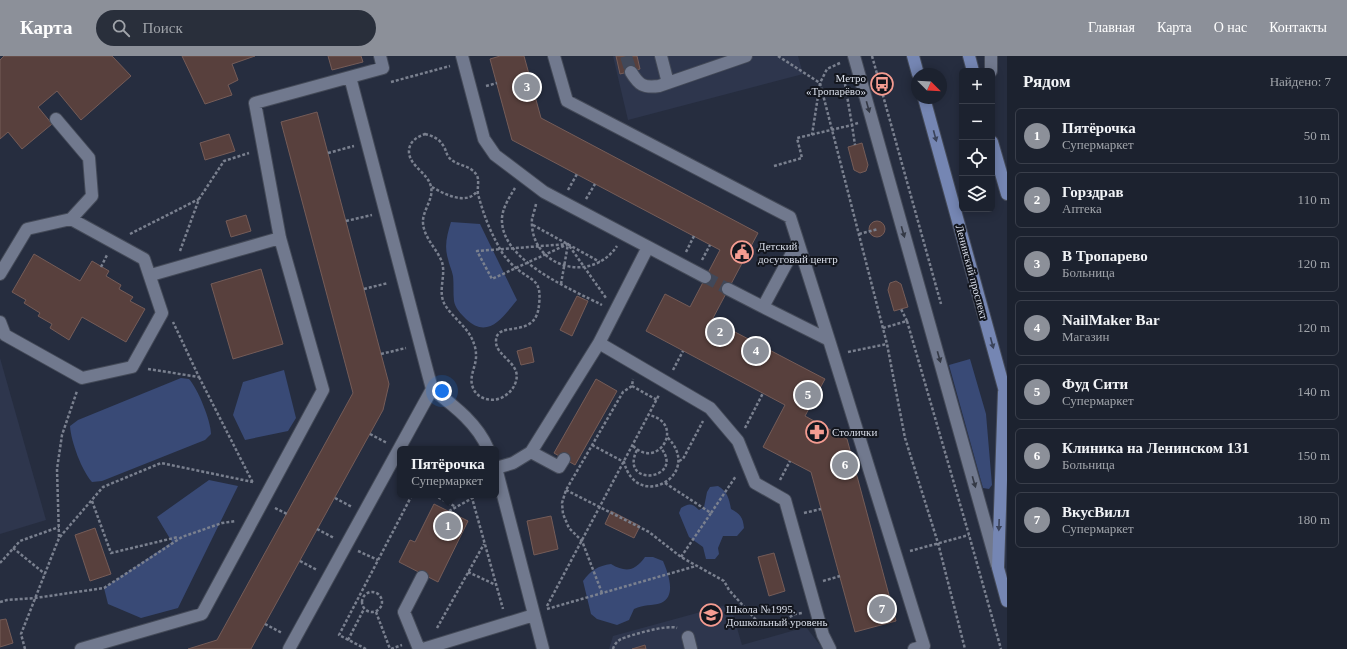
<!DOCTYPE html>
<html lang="ru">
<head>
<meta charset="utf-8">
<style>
  body { margin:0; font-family:"Times New Roman",serif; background:#292f3b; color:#f1f3f6 }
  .controls { position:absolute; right:12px; top:12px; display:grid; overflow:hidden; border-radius:6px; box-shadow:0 2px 10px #0003 }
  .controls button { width:36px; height:36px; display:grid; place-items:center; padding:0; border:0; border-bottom:1px solid #3a3f4b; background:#1c222f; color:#f1f3f6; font:20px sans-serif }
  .compass { position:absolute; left:911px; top:12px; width:36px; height:36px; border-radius:50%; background:#1c222f; box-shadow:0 2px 10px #0003; rotate:114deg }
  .you { position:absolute; left:442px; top:335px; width:14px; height:14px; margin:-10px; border:3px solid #fff; border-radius:50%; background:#1a73e8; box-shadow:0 0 0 6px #1a73e833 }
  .badge { display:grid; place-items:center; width:26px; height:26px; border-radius:50%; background:#8c9099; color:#fff; font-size:13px; font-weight:700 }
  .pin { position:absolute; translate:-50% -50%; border:2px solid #fff; box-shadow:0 1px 4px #0006 }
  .popup { position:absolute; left:397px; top:390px; width:102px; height:52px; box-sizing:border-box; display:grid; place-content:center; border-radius:6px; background:#1c222f; filter:drop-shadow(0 1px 3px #0005); font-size:13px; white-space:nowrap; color:#a0a4aa }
  .popup b { font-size:15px; color:#f1f3f6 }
  .popup::after { content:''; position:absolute; left:50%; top:100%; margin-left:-8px; border:8px solid transparent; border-top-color:#1c222f }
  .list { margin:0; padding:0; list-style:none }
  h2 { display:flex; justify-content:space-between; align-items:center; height:52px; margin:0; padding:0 16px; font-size:17px }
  h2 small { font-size:13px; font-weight:400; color:#a0a4aa }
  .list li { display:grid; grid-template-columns:26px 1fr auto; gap:12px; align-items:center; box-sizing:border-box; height:56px; margin:0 8px 8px; padding:0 8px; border:1px solid #3a3f4b; border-radius:6px }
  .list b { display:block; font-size:15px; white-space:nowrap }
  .list p { margin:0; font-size:13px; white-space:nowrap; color:#a0a4aa }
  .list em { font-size:13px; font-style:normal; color:#a0a4aa }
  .icon { flex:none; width:22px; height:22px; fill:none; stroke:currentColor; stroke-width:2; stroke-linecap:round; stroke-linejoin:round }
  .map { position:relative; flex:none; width:1007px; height:593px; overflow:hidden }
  header { display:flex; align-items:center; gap:24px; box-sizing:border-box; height:56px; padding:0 20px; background:#8c9099; color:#fff }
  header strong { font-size:19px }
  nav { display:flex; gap:22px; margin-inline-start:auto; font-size:14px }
  .search { width:280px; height:36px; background:#292f3b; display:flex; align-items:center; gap:10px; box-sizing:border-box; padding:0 14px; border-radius:22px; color:#a0a4aa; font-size:15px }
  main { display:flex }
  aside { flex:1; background:#1c222f }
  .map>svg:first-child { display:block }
</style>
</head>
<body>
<header>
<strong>Карта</strong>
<div class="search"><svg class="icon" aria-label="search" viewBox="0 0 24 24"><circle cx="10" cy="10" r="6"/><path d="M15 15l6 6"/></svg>Поиск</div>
<nav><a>Главная</a><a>Карта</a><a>О нас</a><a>Контакты</a></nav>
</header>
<main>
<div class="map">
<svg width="1007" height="593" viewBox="0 0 1007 593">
  <rect width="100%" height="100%" fill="#262d3f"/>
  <path fill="#2e364d" d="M613,0h185l5,18 -175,46z
    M0,302l46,162 -46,14z
    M730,548l12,41 64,-18 17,22h-214l4,-13z"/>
  <path fill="#394a76" d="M451,166l29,2 37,76c-14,17 -29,40 -51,19 -5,-5 -11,-11 -12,-18 -1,-8 0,-16 -1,-25 -1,-6 -4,-11 -5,-17 -4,-13 -1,-24 3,-37z
    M970,303l16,55 6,71 -3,4 -6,-1 -34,-123z
    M284,314l12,48 -8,13 -43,9 -12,-25 10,-33z
    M181,322l8,1c9,10 22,42 22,55l-6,6 -103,41 -10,1c-10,-11 -21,-40 -22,-56l8,-6z
    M209,424l29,6 -60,122 -37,10 -33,-14 -4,-16 68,-46 -15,-25z
    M718,430c9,5 11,12 13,23 9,5 12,8 13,19l-7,8h-14l-5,12 1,6 -4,5h-9l-3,-12 -14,-10 -10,-24 2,-5c8,-5 11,-5 18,2l5,-3 3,-15 3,-5z
    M645,501h8l10,4c5,12 14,35 -2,42 -9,3 -17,1 -27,6l-5,11 -12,5 -20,-6 -6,-5 -8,-33c8,-11 15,-15 28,-17 15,9 24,7 34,-7z"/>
  <path fill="#58403d" stroke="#755c58" d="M4,0h108l19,20 -50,44 -24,-29 -19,16 14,17 -30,25 -14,-17 -8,7v-79z
    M182,0h73l-23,8 6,16 -10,5 4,10 -27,9z
    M328,0h33l2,6 -31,8z
    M500,0h24l17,62 217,115 -46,87 113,59 -20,37 42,23 49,182 -41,11 -44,-160 -48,-25 22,-42 -139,-74 19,-37 25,13 30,-57 -208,-110 -22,-81z
    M616,0h21l3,13 -20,5z
    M317,56l72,272 -6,26 -132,239h-63l29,-9 136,-247 -72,-271z
    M229,78l6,17 -30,9 -5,-17z
    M862,87l6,22 -2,6 -6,2 -6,-3 -6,-23z
    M246,159l5,16 -20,6 -5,-16z
    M869 173a8 8 0 1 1 16 0a8 8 0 1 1-16 0Z
    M34,198l46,27 12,-20 17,10 -3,5 15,9 -2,4 14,8 -3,4 15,8 -19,33 -44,-25 -13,23 -19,-12 2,-4 -14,-8 2,-3 -16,-10 2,-3 -14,-8z
    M261,213l22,75 -50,15 -22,-75z
    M896,225l5,3 7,23 -14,4 -6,-21 2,-7z
    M577,240l11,5 -16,35 -12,-6z
    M531,291l3,15 -13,3 -4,-14z
    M596,323l21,12 -42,74 -21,-12z
    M434,448l34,17 -30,61 -39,-20 11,-22 5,2z
    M611,455l29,15 -6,12 -29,-14z
    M551,460l7,33 -24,6 -7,-34z
    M95,472l16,46 -21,7 -15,-46z
    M774,497l11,38 -16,5 -11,-39z
    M6,563l7,24 -13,4v-27z
    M645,589l1,4h-14z"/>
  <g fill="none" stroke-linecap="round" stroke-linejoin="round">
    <path stroke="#414859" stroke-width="12" stroke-dasharray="12 6" stroke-linecap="butt" d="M626,0l5,16
      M705,221l23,12"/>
    <g stroke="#444a58" stroke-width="14">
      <path id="minor" d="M380,0l3,12 -33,9 82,312c22,17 45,34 56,60
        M462,0l22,83 11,16 49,37 161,85
        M554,0l13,45 223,116 8,25 -35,65 66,33 95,306 -10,3
        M661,0l7,27
        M854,0l143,509
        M991,0v15
        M631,16c8,13 12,16 28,14l87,-30
        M56,63l33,39 3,38 -21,23
        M798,186l31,98
        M0,218l27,-45 44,-10 73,40 18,54 -30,54 -50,11 -77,-43 -5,-13
        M151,219l129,-37
        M728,233l35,18
        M599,287l111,65 28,33 17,42 30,17 38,135 7,14
        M531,396l28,15 5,-8
        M496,412l17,-5 18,-11 68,-109 49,-96
        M496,412l47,181
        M688,581l3,12
        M81,593l121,-35 121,-224 -43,-152 -25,-135 95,-26
        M289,593l143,-260
        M419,593l-15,-37 18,-35
        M423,593l111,-34"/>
    </g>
    <g stroke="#444a58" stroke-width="14">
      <path id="major" d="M913,0l5,18
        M969,0l4,15
        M924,42l83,301
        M992,86l15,52
        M1004,336l-6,176 9,33"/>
    </g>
    <path stroke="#7a808f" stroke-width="2.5" stroke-dasharray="3 2" stroke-linecap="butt" d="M778,0l42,27 -8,52
      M872,0l69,248
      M840,7l-13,6 -7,14 67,261 18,94 33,105 27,106
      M391,26l59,-16
      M845,28l7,41 6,-2
      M486,30l11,-3
      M425,78c8,2 15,5 19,13 2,3 2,6 4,9 6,10 21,8 28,18 4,5 1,13 2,20 5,19 11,35 21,53 3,7 11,16 17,21 16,14 26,10 23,37 -3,36 -43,14 -43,36 -1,16 28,22 19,43 -3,7 -8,11 -14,14 -10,4 -22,1 -27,-8 -7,-13 3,-23 2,-36 0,-3 -1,-8 -2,-10 -5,-17 -23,-27 -30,-41 -6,-13 2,-27 -2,-41 -5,-13 -18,-24 -19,-39 -1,-12 11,-24 8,-36 -3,-15 -23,-21 -22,-37 1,-9 8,-13 16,-16z
      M328,97l26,-7
      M774,110l28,-8 -5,-20 55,-13 3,20
      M432,131c12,7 35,19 45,4
      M515,132c-6,10 -14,22 -13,34 2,40 69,67 100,83
      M568,134l9,-16
      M586,143l9,-15
      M536,148c-1,5 -3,11 -4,15 -3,48 59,66 85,27
      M346,165l26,-6
      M533,169l67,37
      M130,178l69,-35
      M859,178l19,-5
      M180,195l19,-52 25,-38 25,-8
      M686,196l8,-16
      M702,204l8,-15
      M101,211l6,-12
      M561,228l7,-40 -76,35 -15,-28 91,-7 38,54
      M364,233l24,-6
      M907,265l62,214 32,114
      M883,272l24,-7 -6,-12
      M848,296l39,-8
      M381,298l25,-6
      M148,313l51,8 -26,-55
      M673,314l10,-19
      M199,321l54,106
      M632,330l25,14
      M745,372l18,-35
      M370,378l17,9
      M592,389l32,17c13,51 81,12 43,-25
      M633,390c26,25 53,-23 16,-31
      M637,394c-19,38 49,30 24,-2
      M679,405l4,-2 20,-38
      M780,424l10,-19
      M665,427l46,30 25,-37
      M566,434l83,42 32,25 43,24 5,9 28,31c14,6 32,-1 48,4
      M434,439l22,12
      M466,439l6,3 31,111
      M335,442l17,9
      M92,445l19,52 67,-16
      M275,452l12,6
      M449,455l29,-16
      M804,457l17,-4
      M317,473l17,9
      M59,481l-2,-68 5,-34 15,-44
      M13,492l32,26
      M358,495l20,9
      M910,495l59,-16
      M681,501l30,-44
      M300,505l17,9
      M0,507l20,-22 39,-14
      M468,516l28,13
      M823,525l17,-5
      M362 546a10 10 0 1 1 20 0a10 10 0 1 1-20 0Z
      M602,537l-20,-52 -13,-13 -6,-14 -1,-11 4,-13 57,-98 9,-6 1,-7
      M0,546l7,-2 28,-2 69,-10 78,-51 40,-14 14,-2
      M547,550l112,-211
      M547,553l149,-43
      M376,556l14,37
      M781,566l14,-8 7,-1
      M265,568l17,9
      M437,572l47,-84
      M348,584l16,-31
      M25,593l-4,-15 38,-96 44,-51 58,-24 92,19
      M366,593l-27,-14 73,-140
      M391,593l11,-4
      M613,593c1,-4 4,-8 8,-10 10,-4 47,-15 56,-11"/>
    <use href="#minor" stroke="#71798e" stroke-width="12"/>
    <use href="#major" stroke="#7586b3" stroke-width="12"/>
  </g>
  <defs><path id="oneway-solid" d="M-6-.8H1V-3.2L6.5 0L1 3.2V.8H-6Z"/></defs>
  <g fill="#343945">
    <use href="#oneway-solid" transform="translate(868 51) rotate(74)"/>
    <use href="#oneway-solid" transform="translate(903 176) rotate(74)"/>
    <use href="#oneway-solid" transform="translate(939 301) rotate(74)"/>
    <use href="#oneway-solid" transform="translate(974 426) rotate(74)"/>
  </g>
  <g fill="#3a435a">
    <use href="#oneway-solid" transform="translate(935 80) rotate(75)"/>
    <use href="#oneway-solid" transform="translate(992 287) rotate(75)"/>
    <use href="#oneway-solid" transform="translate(999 469) rotate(92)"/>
  </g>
  <defs>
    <g id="bus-ring" transform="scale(1.15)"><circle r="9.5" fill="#13161e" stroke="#f59c91" stroke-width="1.5"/><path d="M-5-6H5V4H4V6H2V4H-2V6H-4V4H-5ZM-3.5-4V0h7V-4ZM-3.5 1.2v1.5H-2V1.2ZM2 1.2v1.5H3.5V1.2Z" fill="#f59c91"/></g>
    <g id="civic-ring" transform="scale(1.15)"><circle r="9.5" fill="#13161e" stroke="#f59c91" stroke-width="1.5"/><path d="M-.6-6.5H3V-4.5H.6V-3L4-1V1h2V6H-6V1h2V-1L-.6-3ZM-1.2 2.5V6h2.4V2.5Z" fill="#f59c91"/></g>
    <g id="pharmacy-ring" transform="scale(1.15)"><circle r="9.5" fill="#13161e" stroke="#f59c91" stroke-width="1.5"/><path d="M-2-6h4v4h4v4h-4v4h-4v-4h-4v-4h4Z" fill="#f59c91"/></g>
    <g id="school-ring" transform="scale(1.15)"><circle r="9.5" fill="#13161e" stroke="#f59c91" stroke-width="1.5"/><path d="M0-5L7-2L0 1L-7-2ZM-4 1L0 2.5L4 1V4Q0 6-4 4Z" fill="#f59c91"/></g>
  </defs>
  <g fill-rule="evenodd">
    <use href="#bus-ring" x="882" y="28"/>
    <use href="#civic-ring" x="742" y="196"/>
    <use href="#pharmacy-ring" x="817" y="376"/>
    <use href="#school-ring" x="711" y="559"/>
  </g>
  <g text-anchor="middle" stroke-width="4" stroke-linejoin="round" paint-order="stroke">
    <g font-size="11" fill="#dadfeb" stroke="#13161e" text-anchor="start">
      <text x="866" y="26" text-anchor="end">Метро<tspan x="866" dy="13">«Тропарёво»</tspan></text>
      <text x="758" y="194">Детский<tspan x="758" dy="13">досуговый центр</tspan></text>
      <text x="832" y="380">Столички</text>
      <text x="726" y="557">Школа №1995.<tspan x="726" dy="13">Дошкольный уровень</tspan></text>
    </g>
    <g font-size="11" fill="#dadfeb" stroke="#13161e">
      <text transform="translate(972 216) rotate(75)" y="4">Ленинский проспект</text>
    </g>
  </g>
</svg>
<div class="controls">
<button>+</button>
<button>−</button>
<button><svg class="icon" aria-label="locate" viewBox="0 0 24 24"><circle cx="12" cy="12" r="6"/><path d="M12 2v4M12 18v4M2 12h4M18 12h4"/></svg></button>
<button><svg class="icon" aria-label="layers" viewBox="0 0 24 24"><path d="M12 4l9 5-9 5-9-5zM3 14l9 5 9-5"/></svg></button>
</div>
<svg class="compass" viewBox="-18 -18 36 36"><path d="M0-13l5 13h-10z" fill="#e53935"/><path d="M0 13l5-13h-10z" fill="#a0a4aa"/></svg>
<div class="you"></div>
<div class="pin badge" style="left:448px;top:470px">1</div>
<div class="popup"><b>Пятёрочка</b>Супермаркет</div>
<div class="pin badge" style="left:720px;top:276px">2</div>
<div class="pin badge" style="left:527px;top:31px">3</div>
<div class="pin badge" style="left:756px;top:295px">4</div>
<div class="pin badge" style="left:808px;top:339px">5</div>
<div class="pin badge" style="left:845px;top:409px">6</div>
<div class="pin badge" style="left:882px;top:553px">7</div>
</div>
<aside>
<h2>Рядом<small>Найдено: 7</small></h2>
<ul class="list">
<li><span class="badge">1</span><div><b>Пятёрочка</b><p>Супермаркет</p></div><em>50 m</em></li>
<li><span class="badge">2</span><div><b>Горздрав</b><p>Аптека</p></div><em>110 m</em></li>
<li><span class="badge">3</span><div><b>В Тропарево</b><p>Больница</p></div><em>120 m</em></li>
<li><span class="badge">4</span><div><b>NailMaker Bar</b><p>Магазин</p></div><em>120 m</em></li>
<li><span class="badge">5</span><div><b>Фуд Сити</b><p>Супермаркет</p></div><em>140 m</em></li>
<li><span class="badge">6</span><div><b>Клиника на Ленинском 131</b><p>Больница</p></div><em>150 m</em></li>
<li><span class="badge">7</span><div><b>ВкусВилл</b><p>Супермаркет</p></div><em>180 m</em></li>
</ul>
</aside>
</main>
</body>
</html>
